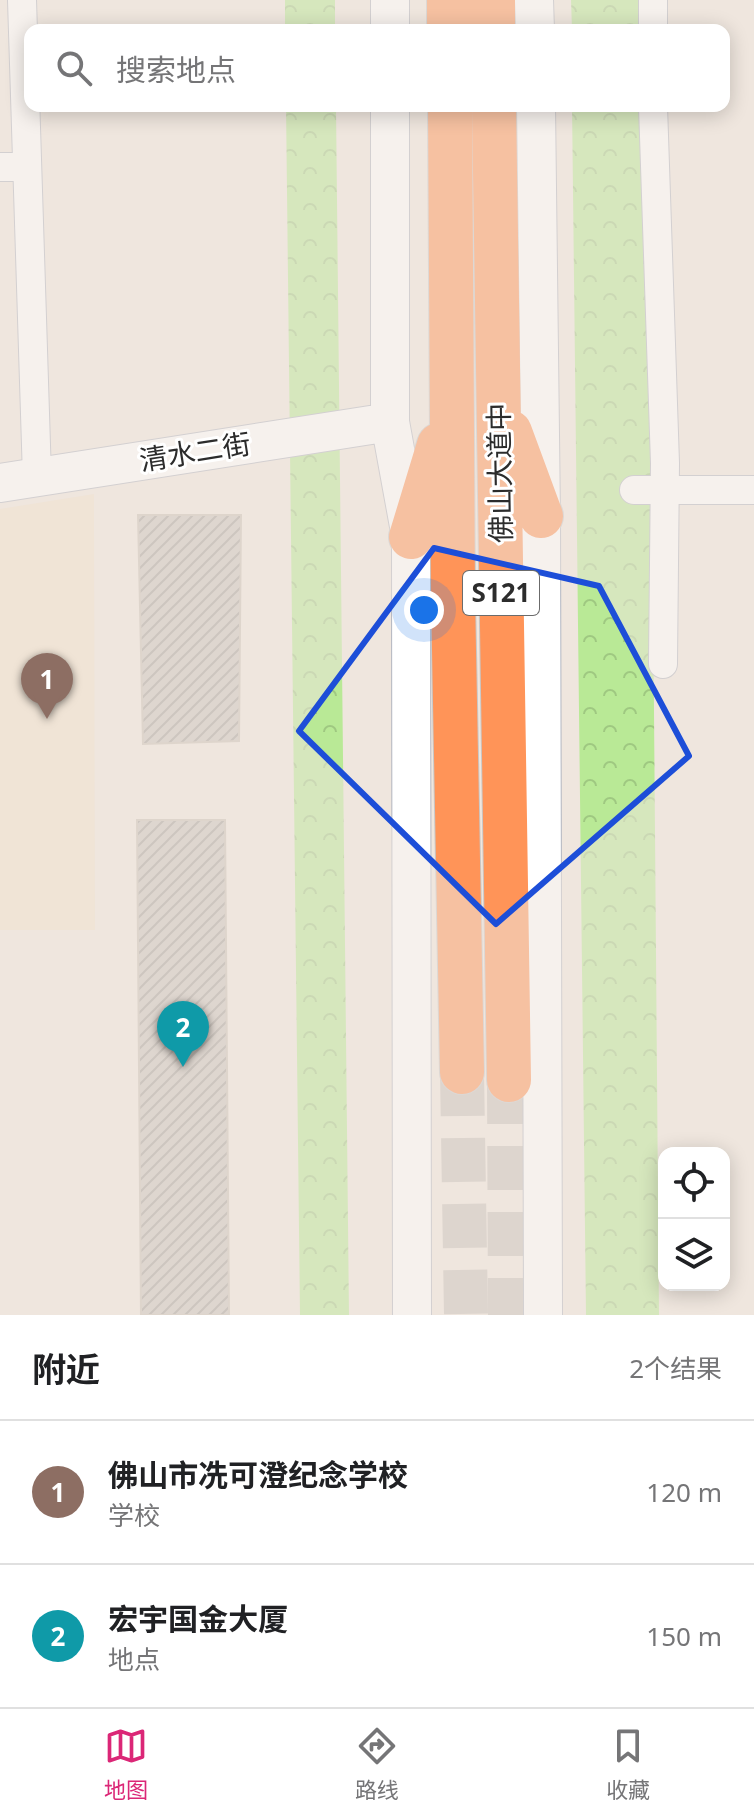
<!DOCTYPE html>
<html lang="zh">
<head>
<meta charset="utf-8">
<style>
  body { margin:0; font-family:"Noto Sans","Noto Sans SC",sans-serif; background:#f2f2f2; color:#202124 }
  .controls { position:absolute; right:24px; bottom:24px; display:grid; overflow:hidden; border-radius:16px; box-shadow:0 4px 20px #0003 }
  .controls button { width:72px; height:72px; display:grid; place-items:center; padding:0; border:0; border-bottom:2px solid #e0e0e0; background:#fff; color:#202124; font:40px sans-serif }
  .you { position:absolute; left:424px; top:610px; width:28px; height:28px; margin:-20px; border:6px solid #fff; border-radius:50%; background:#1a73e8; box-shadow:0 0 0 12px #1a73e833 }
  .badge { display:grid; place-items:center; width:52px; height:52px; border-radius:50%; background:#db2777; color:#fff; font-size:26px; font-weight:700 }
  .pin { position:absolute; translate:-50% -66px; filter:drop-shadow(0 2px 4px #0008) }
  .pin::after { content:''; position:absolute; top:42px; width:28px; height:24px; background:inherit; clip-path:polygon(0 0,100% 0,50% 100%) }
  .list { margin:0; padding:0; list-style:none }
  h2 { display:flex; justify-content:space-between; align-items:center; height:104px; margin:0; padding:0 32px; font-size:34px }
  h2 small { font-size:26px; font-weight:400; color:#757577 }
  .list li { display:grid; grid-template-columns:52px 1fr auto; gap:24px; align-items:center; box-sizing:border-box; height:144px; padding:0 32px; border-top:2px solid #e0e0e0 }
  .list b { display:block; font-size:30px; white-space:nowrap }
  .list p { margin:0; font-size:26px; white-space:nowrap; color:#757577 }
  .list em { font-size:26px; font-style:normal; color:#757577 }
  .icon { flex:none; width:44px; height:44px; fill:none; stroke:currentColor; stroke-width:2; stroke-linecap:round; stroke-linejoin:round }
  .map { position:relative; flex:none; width:754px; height:1315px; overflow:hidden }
  .search { position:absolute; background:#fff; box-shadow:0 4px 20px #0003; left:24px; right:24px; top:24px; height:88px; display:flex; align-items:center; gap:20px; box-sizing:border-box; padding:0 28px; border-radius:16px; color:#757577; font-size:30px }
  .sheet { height:392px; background:#fff }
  nav { display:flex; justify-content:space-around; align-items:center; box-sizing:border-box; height:112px; border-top:2px solid #e0e0e0; background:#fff; font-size:22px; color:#757577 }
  nav a { display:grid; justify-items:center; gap:4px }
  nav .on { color:#db2777 }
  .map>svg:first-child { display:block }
</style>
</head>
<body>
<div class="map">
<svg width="754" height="1315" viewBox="0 0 754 1315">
  <defs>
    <pattern id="park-crowns" width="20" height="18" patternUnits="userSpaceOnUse" patternTransform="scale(2)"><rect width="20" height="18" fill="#b9e996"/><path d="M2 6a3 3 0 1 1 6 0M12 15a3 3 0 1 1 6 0" fill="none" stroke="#9fc881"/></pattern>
    <pattern id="building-hatch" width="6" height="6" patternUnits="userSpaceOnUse" patternTransform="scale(2)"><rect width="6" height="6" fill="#cac3bd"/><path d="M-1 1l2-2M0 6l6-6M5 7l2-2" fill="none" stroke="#a49f9a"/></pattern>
  </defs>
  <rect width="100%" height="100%" fill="#efe6de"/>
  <path fill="#f1e2cc" d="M94,494l1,436h-95v-421z"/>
  <path fill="url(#park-crowns)" d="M285,0h50v30h-50z
    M571,0h77l1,30h-77z
    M286,106h50l13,1209h-49z
    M572,106h77l10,1209h-73z"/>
  <path fill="url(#building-hatch)" stroke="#cbc2b7" stroke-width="2" d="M138,515h103l-2,226 -96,3z
    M137,820h88l4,495h-88z"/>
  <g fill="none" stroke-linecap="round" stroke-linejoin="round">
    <path stroke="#c8c1ba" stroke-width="44" stroke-dasharray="44 22" stroke-linecap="butt" d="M462,1072l4,243
      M509,1080l1,235"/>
    <g stroke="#b2b6c1" stroke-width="30">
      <path id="street" d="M22,0l15,477
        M653,0v30
        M653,106l12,357 -2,201
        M0,167h26
        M634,490h120"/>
    </g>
    <g stroke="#b2b6c1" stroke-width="40">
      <path id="secondary" d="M390,0v30
        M534,0l1,30
        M390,106v316l21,115 1,778
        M536,106l5,410 2,799
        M0,483l390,-61"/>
    </g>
    <g stroke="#c8c8c8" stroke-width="46">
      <path id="highway" d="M449,0v30
        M493,0v30
        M450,106l3,491 9,475
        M494,106l15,974
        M510,432l31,84
        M411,537l28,-92"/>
    </g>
    <use href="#street" stroke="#fff" stroke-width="28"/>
    <use href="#secondary" stroke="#fff" stroke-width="38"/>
    <use href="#highway" stroke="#ff9458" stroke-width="44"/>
  </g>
  <path d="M0 0H754V1315H0ZM434,548l165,38 90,170 -193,168 -197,-193z" fill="#efe6de" fill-opacity=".55" fill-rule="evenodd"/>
  <path fill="none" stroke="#1d4ed8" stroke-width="6" stroke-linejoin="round" d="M434,548l165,38 90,170 -193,168 -197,-193z"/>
  <g text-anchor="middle" stroke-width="6" stroke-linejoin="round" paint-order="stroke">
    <rect fill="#fff" stroke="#6b6b6b" stroke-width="2" x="463" y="571" width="76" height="44" rx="6"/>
    <g font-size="26" font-weight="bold" fill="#2c2c2c">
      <text x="501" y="602">S121</text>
    </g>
    <g font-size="28" fill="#2c2c2c" stroke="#fff">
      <text transform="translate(195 452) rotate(-9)" y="10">清水二街</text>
      <text transform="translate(500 473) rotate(-91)" y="10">佛山大道中</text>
    </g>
  </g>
</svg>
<div class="controls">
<button><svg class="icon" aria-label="locate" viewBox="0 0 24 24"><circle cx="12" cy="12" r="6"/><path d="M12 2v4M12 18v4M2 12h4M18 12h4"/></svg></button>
<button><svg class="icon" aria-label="layers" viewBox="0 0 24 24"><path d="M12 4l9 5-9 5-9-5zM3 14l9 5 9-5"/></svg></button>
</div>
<div class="you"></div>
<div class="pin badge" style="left:47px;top:719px;background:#8d6e63">1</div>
<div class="pin badge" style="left:183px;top:1067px;background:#0f9aa8">2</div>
<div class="search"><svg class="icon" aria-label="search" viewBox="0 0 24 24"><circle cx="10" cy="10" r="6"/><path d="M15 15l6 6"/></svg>搜索地点</div>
</div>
<section class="sheet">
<h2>附近<small>2个结果</small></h2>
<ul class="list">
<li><span class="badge" style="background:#8d6e63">1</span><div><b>佛山市冼可澄纪念学校</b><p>学校</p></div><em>120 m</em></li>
<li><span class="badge" style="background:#0f9aa8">2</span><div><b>宏宇国金大厦</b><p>地点</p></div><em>150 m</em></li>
</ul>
</section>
<nav>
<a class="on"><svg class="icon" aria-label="map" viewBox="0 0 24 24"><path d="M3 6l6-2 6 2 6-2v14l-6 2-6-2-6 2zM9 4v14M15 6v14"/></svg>地图</a>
<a><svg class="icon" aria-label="directions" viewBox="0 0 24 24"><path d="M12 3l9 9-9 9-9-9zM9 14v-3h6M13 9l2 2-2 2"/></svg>路线</a>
<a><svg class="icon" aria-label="saved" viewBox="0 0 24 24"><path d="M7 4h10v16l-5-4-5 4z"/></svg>收藏</a>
</nav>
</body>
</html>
